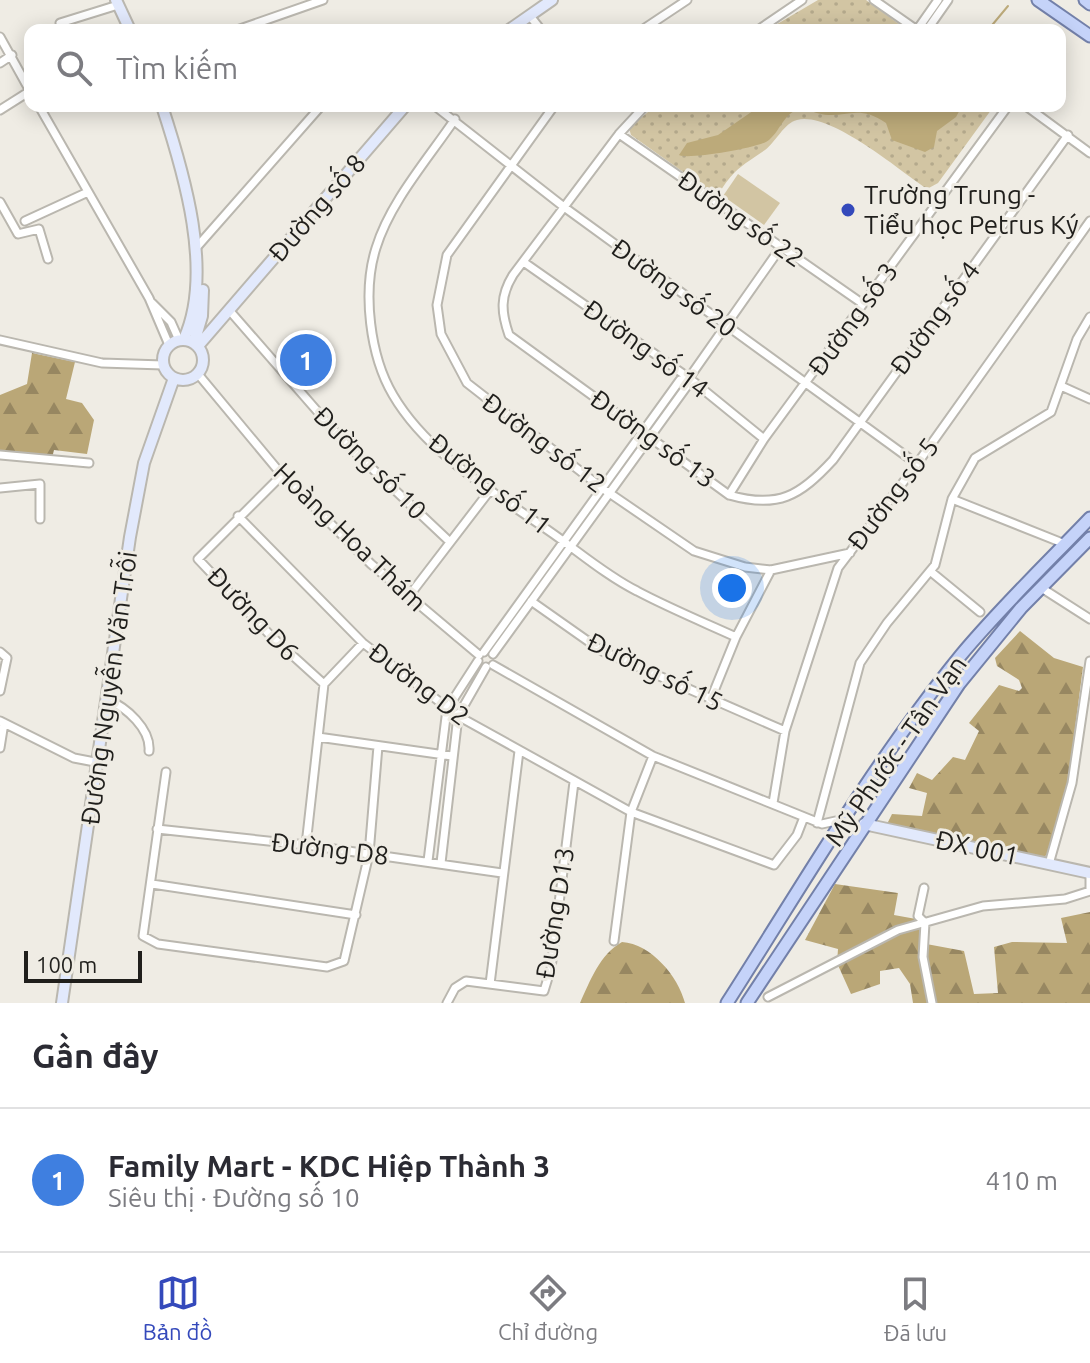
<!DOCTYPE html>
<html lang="vi">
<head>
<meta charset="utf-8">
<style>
  body { margin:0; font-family:Ubuntu,sans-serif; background:#f7f7f7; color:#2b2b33 }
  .scale { position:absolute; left:24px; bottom:20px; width:118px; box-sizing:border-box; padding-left:8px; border:4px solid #201f1c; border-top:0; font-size:22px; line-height:28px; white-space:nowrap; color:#201f1c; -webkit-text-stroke:6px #efece4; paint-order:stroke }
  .you { position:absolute; left:732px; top:588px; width:28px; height:28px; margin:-20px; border:6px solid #fff; border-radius:50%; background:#1a73e8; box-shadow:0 0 0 12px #1a73e833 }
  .badge { display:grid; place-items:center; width:52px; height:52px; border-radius:50%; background:#3449bb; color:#fff; font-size:26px; font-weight:700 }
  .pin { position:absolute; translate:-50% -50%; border:4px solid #fff; box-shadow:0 2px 8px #0006 }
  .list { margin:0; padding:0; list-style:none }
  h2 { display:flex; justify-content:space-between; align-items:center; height:104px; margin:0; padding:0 32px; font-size:34px }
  h2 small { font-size:26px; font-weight:400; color:#7c7c81 }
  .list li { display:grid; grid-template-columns:52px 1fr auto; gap:24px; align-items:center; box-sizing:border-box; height:144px; padding:0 32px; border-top:2px solid #e1e1e2 }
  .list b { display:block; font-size:30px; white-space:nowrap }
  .list p { margin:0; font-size:26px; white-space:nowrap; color:#7c7c81 }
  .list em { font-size:26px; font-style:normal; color:#7c7c81 }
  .icon { flex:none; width:44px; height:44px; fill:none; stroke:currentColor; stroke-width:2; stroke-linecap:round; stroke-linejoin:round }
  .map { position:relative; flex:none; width:1090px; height:1003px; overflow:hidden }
  .search { position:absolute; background:#fff; box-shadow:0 4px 20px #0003; left:24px; right:24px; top:24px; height:88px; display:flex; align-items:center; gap:20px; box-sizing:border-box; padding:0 28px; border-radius:16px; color:#7c7c81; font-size:30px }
  .sheet { height:248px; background:#fff }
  nav { display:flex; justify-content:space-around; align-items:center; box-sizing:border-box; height:112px; border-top:2px solid #e1e1e2; background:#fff; font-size:22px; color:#7c7c81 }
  nav a { display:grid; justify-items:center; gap:4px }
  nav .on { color:#3449bb }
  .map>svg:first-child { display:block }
</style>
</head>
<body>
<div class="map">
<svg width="1090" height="1003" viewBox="0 0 1090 1003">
  <defs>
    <pattern id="forest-firs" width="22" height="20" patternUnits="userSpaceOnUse" patternTransform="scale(2)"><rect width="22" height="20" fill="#baa777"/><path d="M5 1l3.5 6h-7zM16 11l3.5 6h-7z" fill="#978761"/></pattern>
    <pattern id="park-dots" width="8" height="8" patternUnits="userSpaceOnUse" patternTransform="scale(2)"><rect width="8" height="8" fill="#d2c5a3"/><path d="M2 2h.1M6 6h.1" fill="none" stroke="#b4a98c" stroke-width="1.8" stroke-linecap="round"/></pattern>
  </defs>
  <rect width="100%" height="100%" fill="#efece4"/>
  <path fill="url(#forest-firs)" d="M32,353l43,9 -9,37 16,4 12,17 -7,34 -33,-4 -2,8 -52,-6v-57l27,-11z
    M1020,631l34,27 29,9 -15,115 -19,72 -10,5 -153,-33 6,-12 30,2 5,-23 -18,-5 8,-15 15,7 21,-23 12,3 14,-29 -10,-8 30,-38 20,6 3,-3 -3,-8 -22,-14 -2,-8z
    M835,884l63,9 -4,22 22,4 4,6 1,18 43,8 10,43 24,-1 -4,-46 18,-5 55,1 -6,-25 29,-6v91h-177l-3,-19 -11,-16 -19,3v13l-29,10 -14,-31 1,-14 -33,-9z
    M622,942c29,2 56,34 63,61h-105c10,-22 20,-49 42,-61z"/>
  <path fill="url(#park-dots)" d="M818,0h48l41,30h-140z
    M655,106h339l-56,77 -11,6c-27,-18 -97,-78 -130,-69 -13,3 -21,22 -32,30 -26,18 -30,18 -48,46l-86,-61 -2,-7z"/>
  <path fill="#d2c5a3" d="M738,174l42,29 -16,22 -41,-29z"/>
  <path fill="#bcaa7a" d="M760,106h128l7,3 67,-3 -6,11 -19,14 -3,16 -9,5 -33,-12 -6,-17c-34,-24 -46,4 -81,-15 -21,2 -23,21 -36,32 -8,8 -83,20 -90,15l8,-12 31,-8z"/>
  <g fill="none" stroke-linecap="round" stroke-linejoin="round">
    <path stroke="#bcaa7a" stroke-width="2" d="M988,30l20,-24"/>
    <g stroke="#bab7af" stroke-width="11">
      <path id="street" d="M874,0l43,30
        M530,16l11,14
        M60,23l58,-18
        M237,30l86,-30
        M642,30l45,-30
        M758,30l44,-30
        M917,30l21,-30
        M927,30l21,-30
        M0,37l30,54
        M0,63l12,-8
        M39,106l110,192 20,47
        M435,106l129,101 353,257
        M554,106l-107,149 -10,50 4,29 26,49 135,105 92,63 51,16 26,3 79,-17
        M645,106l-26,28 -106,141c-13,21 -12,37 -4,60l220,160c49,14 71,1 104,-35l235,-325
        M1026,106l64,47
        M0,110l30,-19
        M455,119c-27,40 -65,83 -79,129 -14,44 -6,108 17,147 35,60 104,99 159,138 27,19 55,43 85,58 32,17 66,31 99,46
        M619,134l244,170
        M0,202l18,32 21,-5 9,30
        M25,221l63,-29
        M196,248l125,-142
        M525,263l164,115 75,61
        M152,303l19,19 8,18
        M229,310l116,133 105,99
        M0,340l102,23 61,2
        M198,374l84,101 89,89 108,91
        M1061,386l29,13
        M0,455l89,8
        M282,475l-84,84 72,76 54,49
        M0,488l40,-4v35
        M729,495l35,-56 244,-333
        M952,499l113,45
        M238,516l125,127 95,73 173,96 143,53 23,-30 7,-18
        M930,571l50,41
        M1040,587l50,32
        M409,596l82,-107
        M531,601l71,50 183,80
        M0,652l7,6 -7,33
        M484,652l196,-272 9,-2
        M493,654l194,-268 2,-8 92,-131
        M493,665l160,91 169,68 18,-4
        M108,700c18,7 43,29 41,51
        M710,701l26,-64 35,-67
        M0,721l74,37 26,5
        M318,737l134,19
        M0,748l4,-25
        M166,772l-23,164 15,8 169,23 17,-6 25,-107 9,-108
        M773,803l12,-72 53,-163 79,-104 173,-243
        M817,823l43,-160 27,-40 48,-58 17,-66 23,-41 76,-46 26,-73 13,-22
        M157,829l149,16 196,28
        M306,845l18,-161 39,-41
        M428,861l19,-152 31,-48
        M441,863l17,-147 28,-49
        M1049,864l23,-81 18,-122
        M1090,874v17
        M152,884l204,31
        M924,888l-6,28 7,7
        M925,923l-2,34 9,46
        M614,941l17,-129 22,-56
        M490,984l29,-233
        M768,997l130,-67 85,-24 82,-7 25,-8
        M447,1003l8,-15 11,-7 78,10 7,-23 23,-186"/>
    </g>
    <g stroke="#bab7af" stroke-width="14">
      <path id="secondary" d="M116,0l14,30
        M509,30l43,-30
        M162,106c22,67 52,167 22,233
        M163 360a20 20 0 1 1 40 0a20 20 0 1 1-40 0Z
        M194,343l8,-27 1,-26
        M198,346l207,-240
        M864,824l226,49
        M62,1003l68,-466 14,-74 30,-85"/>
    </g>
    <g stroke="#7380a9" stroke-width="15">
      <path id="primary" d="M1038,0l52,36
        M1085,0l5,4
        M727,1003c75,-117 146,-240 234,-348 40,-48 86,-92 129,-137
        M747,1003l212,-319 62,-76 69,-70"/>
    </g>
    <use href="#street" stroke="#fff" stroke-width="7"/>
    <use href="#secondary" stroke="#e2e9fc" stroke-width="10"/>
    <use href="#primary" stroke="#c5d3f9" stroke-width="11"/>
  </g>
  <circle fill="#3449bb" stroke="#efece4" stroke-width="3" cx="848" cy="210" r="8"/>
  <g text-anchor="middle" stroke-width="6" stroke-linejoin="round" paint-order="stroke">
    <g font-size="26" fill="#201f1c" stroke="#efece4" text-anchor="start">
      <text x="864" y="204">Trường Trung -<tspan x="864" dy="30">Tiểu học Petrus Ký</tspan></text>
    </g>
    <g font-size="26" fill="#201f1c" stroke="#efece4">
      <text transform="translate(317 208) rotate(-49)" y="9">Đường số 8</text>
      <text transform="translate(741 219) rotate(35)" y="9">Đường số 22</text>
      <text transform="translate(674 288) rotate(36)" y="9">Đường số 20</text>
      <text transform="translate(935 318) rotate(-54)" y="9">Đường số 4</text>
      <text transform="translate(853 319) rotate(-54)" y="9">Đường số 3</text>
      <text transform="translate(646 349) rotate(36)" y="9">Đường số 14</text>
      <text transform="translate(653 439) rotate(36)" y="9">Đường số 13</text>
      <text transform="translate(544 443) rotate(37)" y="9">Đường số 12</text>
      <text transform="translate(370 463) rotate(45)" y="9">Đường số 10</text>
      <text transform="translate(490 484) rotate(38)" y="9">Đường số 11</text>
      <text transform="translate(893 494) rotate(-53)" y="9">Đường số 5</text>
      <text transform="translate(350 537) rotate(44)" y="9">Hoàng Hoa Thám</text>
      <text transform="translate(253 614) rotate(46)" y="9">Đường D6</text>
      <text transform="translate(655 672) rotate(26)" y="9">Đường số 15</text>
      <text transform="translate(419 684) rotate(37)" y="9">Đường D2</text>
      <text transform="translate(109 688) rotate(-82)" y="9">Đường Nguyễn Văn Trỗi</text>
      <text transform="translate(896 751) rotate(-55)" y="9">Mỹ Phước - Tân Vạn</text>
      <text transform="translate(977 848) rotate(12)" y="9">ĐX 001</text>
      <text transform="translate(330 849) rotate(7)" y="9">Đường D8</text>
      <text transform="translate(555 913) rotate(-81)" y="9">Đường D13</text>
    </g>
  </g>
</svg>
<div class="scale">100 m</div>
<div class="you"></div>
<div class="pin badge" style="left:306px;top:360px;background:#3f7fe0">1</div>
<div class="search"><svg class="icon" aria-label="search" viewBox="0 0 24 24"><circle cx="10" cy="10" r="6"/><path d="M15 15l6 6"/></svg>Tìm kiếm</div>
</div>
<section class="sheet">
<h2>Gần đây<small></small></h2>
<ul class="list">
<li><span class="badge" style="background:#3f7fe0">1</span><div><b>Family Mart - KDC Hiệp Thành 3</b><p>Siêu thị · Đường số 10</p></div><em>410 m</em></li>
</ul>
</section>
<nav>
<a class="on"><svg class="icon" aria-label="map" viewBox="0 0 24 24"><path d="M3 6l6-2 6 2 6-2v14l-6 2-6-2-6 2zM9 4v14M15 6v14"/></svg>Bản đồ</a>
<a><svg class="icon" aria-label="directions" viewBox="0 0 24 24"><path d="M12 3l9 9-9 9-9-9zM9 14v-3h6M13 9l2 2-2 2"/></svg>Chỉ đường</a>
<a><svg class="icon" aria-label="saved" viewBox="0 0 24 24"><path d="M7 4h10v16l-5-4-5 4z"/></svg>Đã lưu</a>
</nav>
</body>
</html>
